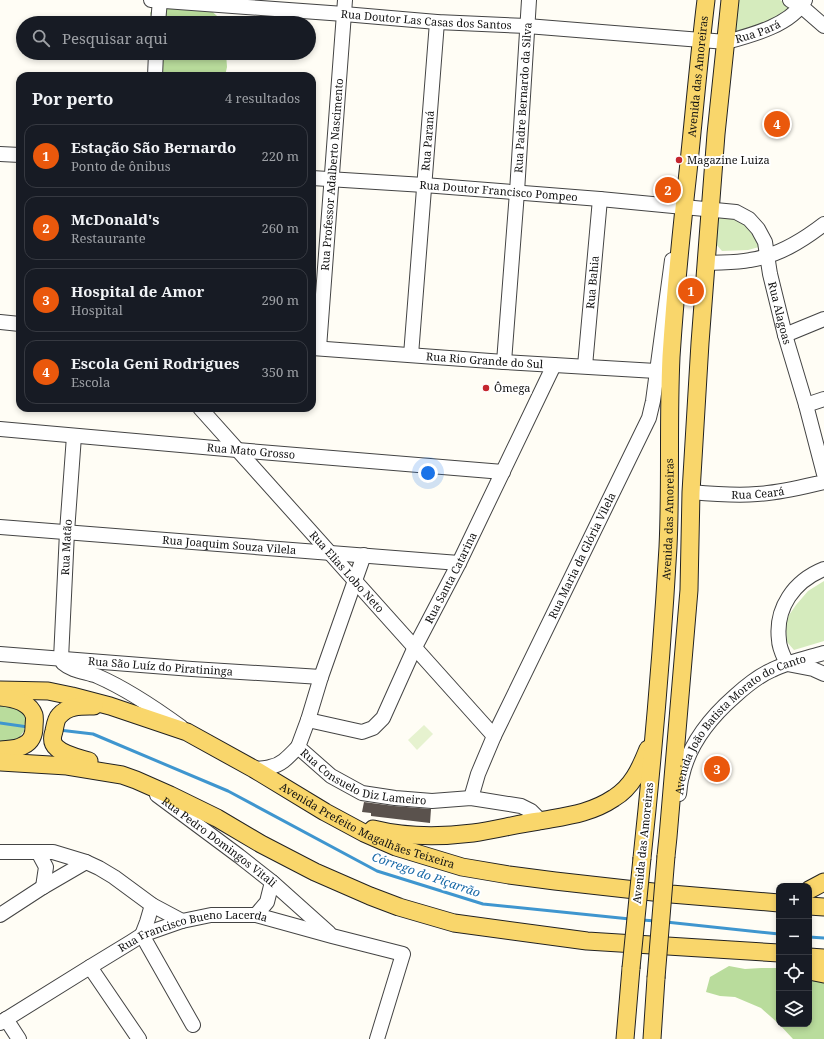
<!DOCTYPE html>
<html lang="pt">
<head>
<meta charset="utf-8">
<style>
  body { margin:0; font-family:"Noto Serif",serif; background:#242831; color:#f1f3f6 }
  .controls { position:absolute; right:12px; bottom:12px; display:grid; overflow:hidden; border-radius:8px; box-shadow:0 2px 6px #0003 }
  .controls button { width:36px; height:36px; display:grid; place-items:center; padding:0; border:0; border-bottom:1px solid #363941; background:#171b24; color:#f1f3f6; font:20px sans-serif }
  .you { position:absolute; left:428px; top:473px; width:14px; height:14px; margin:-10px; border:3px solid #fff; border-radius:50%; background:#1a73e8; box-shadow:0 0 0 6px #1a73e833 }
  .badge { display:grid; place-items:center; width:26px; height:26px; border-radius:50%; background:#ea580c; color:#fff; font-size:13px; font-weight:700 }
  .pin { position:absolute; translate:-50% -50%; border:2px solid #fff; box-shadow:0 1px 4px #0006 }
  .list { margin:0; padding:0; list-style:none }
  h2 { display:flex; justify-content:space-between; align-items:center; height:52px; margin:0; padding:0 16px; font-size:17px }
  h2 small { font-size:13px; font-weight:400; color:#9ea1a6 }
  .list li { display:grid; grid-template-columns:26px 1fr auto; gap:12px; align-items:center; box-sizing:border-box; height:64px; margin:0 8px 8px; padding:0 8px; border:1px solid #363941; border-radius:12px }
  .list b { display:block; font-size:15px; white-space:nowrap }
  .list p { margin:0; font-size:13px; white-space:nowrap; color:#9ea1a6 }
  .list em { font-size:13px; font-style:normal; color:#9ea1a6 }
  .icon { flex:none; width:22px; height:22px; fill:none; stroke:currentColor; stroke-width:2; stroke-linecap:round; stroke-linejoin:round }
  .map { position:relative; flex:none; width:824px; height:1039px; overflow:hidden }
  .search { position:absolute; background:#171b24; box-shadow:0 2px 6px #0003; left:16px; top:16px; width:300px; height:44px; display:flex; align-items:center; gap:10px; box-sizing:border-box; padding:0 14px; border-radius:22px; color:#9ea1a6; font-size:15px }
  .panel { position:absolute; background:#171b24; box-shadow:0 2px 6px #0003; left:16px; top:72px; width:300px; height:340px; border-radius:12px }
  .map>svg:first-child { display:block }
</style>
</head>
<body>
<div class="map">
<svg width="824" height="1039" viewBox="0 0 824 1039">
  <rect width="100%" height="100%" fill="#fffdf5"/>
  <path fill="#d5ebbd" d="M736,0h44l14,7 -12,7 -33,16 -16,2z
    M717,216h19l19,17 4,14 -11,3 -26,1 -7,-8z
    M824,581v60l-30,9 -7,-8 -1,-12 1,-12 9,-13 12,-14z"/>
  <path fill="#b9dc9c" d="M199,0l26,23h-72l-3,-10 7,-12z
    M158,53h68l1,14 -2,9h-65z
    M0,703h11l15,12 -2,16 -8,11h-16z
    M729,966l16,3 16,-1h18v56l-18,-16 -26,-11 -15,-1 -14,-4 4,-15z
    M809,968l15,10v61h-31l-14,-15h30z"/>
  <path fill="#e6f2cf" d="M424,725l9,9 -16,16 -9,-10z"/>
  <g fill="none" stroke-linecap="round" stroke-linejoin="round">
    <path stroke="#3f96cf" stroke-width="3" d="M0,723l28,4
      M59,730l34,4 135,57 149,80 106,33 147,15
      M642,920l14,1
      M666,922l113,12
      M809,937l15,1"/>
  </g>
  <path fill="#5a524d" d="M364,802l30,4 37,3 -1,14 -59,-7v-3l-9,-1z"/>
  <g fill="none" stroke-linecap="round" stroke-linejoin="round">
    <g stroke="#444" stroke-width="16">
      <g id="minor">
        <path id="s1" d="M151,0l193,14 93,8 90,4 199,16c26,-7 65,-17 79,-42"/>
        <path d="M790,0l11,6 23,20"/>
        <path d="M158,23l2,-23"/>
        <path d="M155,76l1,-23"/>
        <path d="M0,154l20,1"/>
        <path id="s2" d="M312,178l112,7 176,14 136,13 13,7 9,10 7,13 5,32 15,61 21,70 18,69"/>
        <path d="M707,263c14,-1 29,0 43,-3 28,-4 52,-19 74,-36"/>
        <path d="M0,322l20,2"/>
        <path d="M785,335l39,-16"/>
        <path id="s3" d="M312,348l192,14 152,9"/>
        <path id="s4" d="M319,348l26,-348"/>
        <path id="s5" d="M411,355l26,-333"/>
        <path id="s6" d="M504,362l13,-170 12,-192"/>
        <path id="s7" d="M585,366l15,-167"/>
        <path d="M806,405l18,-6"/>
        <path id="s8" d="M200,408l294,328"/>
        <path id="s9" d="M0,429l237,21 266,22"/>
        <path id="s10" d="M691,492c22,2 44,4 66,2 22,-1 45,-7 67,-12"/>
        <path id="s11" d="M0,527l459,36"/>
        <path id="s12" d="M364,555l-43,122 -13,43 -10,27 33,29 31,17 33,5 37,3 39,-3 50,8 10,5 9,9"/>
        <path d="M824,569c-30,12 -49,39 -45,71 0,8 5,17 8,24l26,5 11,5"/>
        <path id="s13" d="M0,654l192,15 129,8"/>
        <path id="s14" d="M61,659l6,-127 7,-96"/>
        <path d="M63,663c9,8 23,9 34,13 30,13 58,32 84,51"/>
        <path id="s15" d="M308,720l54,12 11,-4 10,-10 31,-69 45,-86 95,-198"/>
        <path d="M254,769c5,-1 11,0 16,-2 12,-2 20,-12 28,-20"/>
        <path id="s16" d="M679,794c1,-6 1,-12 3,-18 7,-32 29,-59 53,-80 11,-10 23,-20 37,-26 16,-8 35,-12 52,-17"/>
        <path id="s17" d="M157,795l82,61 33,26 57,51"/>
        <path id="s18" d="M471,798l7,-24 16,-38 155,-318 4,-17 19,-141"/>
        <path d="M0,852h53l33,10 13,6 15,9 38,28 30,16"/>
        <path d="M38,852l8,15 -3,20"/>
        <path d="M152,905l-5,17 -5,13 51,90"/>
        <path d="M0,915l43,-28 43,-25"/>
        <path d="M256,915l11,-13 5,-20"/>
        <path d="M90,967l49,72"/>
        <path d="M6,1019l13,20"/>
        <path id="s19" d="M0,1023l90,-56 41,-25 11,-7 40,-14 29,-6h45l76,21 71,18 -26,85"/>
      </g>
    </g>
    <g stroke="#222" stroke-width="19">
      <g id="major">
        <path id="s20" d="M0,690l48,1 24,5 38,10 77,26 67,37 71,43 39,21 32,14 66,20 47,8 46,6 116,13 108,9"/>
        <path d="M0,750c8,-1 17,0 24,-5 7,-3 10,-10 10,-18 0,-3 1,-9 0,-12 -5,-14 -22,-17 -34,-18"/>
        <path d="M89,761c-10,-3 -25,-6 -32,-13 -6,-5 -5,-11 -3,-17 1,-5 2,-12 5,-15 9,-11 23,-10 35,-10"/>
        <path d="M0,762l67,4 55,9 14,5 34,15 47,23 44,26 54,28 55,24 29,11 55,16 133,18 192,12"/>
        <path d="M373,829c32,8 67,8 100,4 22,-3 44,-9 66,-12 27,-5 51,-7 75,-23 18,-11 26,-29 34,-49"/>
        <path d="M666,856l2,-19 21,-247 2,-98 9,-149 16,-209 14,-134"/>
        <path id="s21" d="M642,858c11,-103 20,-207 26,-311 3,-63 0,-126 3,-190 4,-62 10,-123 17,-185 6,-57 11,-115 18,-172"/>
        <path d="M809,890l15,-8"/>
        <path d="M809,906l15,1"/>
        <path d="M809,957l15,1"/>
        <path d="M809,971l15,3"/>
        <path d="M625,1039l6,-71"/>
        <path d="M652,1039l4,-61"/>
      </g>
    </g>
    <use href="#minor" stroke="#fff" stroke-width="14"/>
    <use href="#major" stroke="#f9d66b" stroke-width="17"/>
    <g stroke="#222" stroke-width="19" stroke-linecap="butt">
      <path id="major-bridge" d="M631,968l11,-110
        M656,978l10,-122"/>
    </g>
    <use href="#major-bridge" stroke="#f9d66b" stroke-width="17"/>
  </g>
  <g fill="#c4262e" stroke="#fff" stroke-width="1.5">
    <circle cx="679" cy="160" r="4"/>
    <circle cx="486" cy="388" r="4"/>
  </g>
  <g text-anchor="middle" stroke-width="4" stroke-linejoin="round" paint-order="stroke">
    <g font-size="11" fill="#111" stroke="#fff">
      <text dy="4" stroke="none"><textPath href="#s1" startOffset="276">Rua Doutor Las Casas dos Santos</textPath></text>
      <text dy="4" stroke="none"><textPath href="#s1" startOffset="610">Rua Pará</textPath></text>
      <text dy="4" stroke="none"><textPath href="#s21" startOffset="784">Avenida das Amoreiras</textPath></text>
      <text dy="4" stroke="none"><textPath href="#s6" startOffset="265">Rua Padre Bernardo da Silva</textPath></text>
      <text dy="4" stroke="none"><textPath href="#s5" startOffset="215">Rua Paraná</textPath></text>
      <text dy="4" stroke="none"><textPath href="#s4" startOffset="174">Rua Professor Adalberto Nascimento</textPath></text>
      <text dy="4" stroke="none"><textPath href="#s2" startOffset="187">Rua Doutor Francisco Pompeo</textPath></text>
      <text dy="4" stroke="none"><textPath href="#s7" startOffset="84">Rua Bahia</textPath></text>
      <text dy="4" stroke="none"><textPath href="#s2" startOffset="541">Rua Alagoas</textPath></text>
      <text dy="4" stroke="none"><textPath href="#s3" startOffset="173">Rua Rio Grande do Sul</textPath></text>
      <text dy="4" stroke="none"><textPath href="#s9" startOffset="252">Rua Mato Grosso</textPath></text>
      <text dy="4" stroke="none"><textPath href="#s10" startOffset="67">Rua Ceará</textPath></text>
      <text dy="4" stroke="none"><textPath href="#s21" startOffset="340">Avenida das Amoreiras</textPath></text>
      <text dy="4" stroke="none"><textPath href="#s11" startOffset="230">Rua Joaquim Souza Vilela</textPath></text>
      <text dy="4" stroke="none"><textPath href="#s14" startOffset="112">Rua Matão</textPath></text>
      <text dy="4" stroke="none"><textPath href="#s18" startOffset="267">Rua Maria da Glória Vilela</textPath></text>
      <text dy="4" stroke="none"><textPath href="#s8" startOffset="220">Rua Elias Lobo Neto</textPath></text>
      <text dy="4" stroke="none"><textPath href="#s15" startOffset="237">Rua Santa Catarina</textPath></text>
      <text dy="4" stroke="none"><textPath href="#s13" startOffset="161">Rua São Luíz do Piratininga</textPath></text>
      <text dy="4" stroke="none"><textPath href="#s16" startOffset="98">Avenida João Batista Morato do Canto</textPath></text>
      <text dy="4" stroke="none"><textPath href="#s12" startOffset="278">Rua Consuelo Diz Lameiro</textPath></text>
      <text dy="4" stroke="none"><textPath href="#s20" startOffset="397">Avenida Prefeito Magalhães Teixeira</textPath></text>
      <text transform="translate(643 843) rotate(-84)" y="4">Avenida das Amoreiras</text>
      <text dy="4" stroke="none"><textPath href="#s17" startOffset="78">Rua Pedro Domingos Vitali</textPath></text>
      <text dy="4" stroke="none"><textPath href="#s19" startOffset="218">Rua Francisco Bueno Lacerda</textPath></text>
    </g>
    <g font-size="11" fill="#111" stroke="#fff" text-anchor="start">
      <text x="687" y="164">Magazine Luiza</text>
      <text x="494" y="392">Ômega</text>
    </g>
    <g font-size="12" font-style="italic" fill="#1768a6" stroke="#fff">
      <text transform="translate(426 875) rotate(19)" y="4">Córrego do Piçarrão</text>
    </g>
  </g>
</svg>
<div class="controls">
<button>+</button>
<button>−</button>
<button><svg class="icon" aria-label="locate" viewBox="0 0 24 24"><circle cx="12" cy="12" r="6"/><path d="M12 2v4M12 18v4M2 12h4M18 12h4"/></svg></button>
<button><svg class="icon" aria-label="layers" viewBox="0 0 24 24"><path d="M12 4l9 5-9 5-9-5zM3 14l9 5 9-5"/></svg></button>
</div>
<div class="you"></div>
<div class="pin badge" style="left:691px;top:291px">1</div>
<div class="pin badge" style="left:668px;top:190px">2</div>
<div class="pin badge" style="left:717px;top:769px">3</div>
<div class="pin badge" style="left:777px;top:124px">4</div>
<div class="search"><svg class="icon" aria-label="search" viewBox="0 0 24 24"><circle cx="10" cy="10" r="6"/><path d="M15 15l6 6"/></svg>Pesquisar aqui</div>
<section class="panel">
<h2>Por perto<small>4 resultados</small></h2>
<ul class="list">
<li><span class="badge">1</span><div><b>Estação São Bernardo</b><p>Ponto de ônibus</p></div><em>220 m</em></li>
<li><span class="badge">2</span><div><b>McDonald's</b><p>Restaurante</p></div><em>260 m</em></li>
<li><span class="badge">3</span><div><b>Hospital de Amor</b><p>Hospital</p></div><em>290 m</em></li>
<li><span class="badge">4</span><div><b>Escola Geni Rodrigues</b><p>Escola</p></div><em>350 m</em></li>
</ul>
</section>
</div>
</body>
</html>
